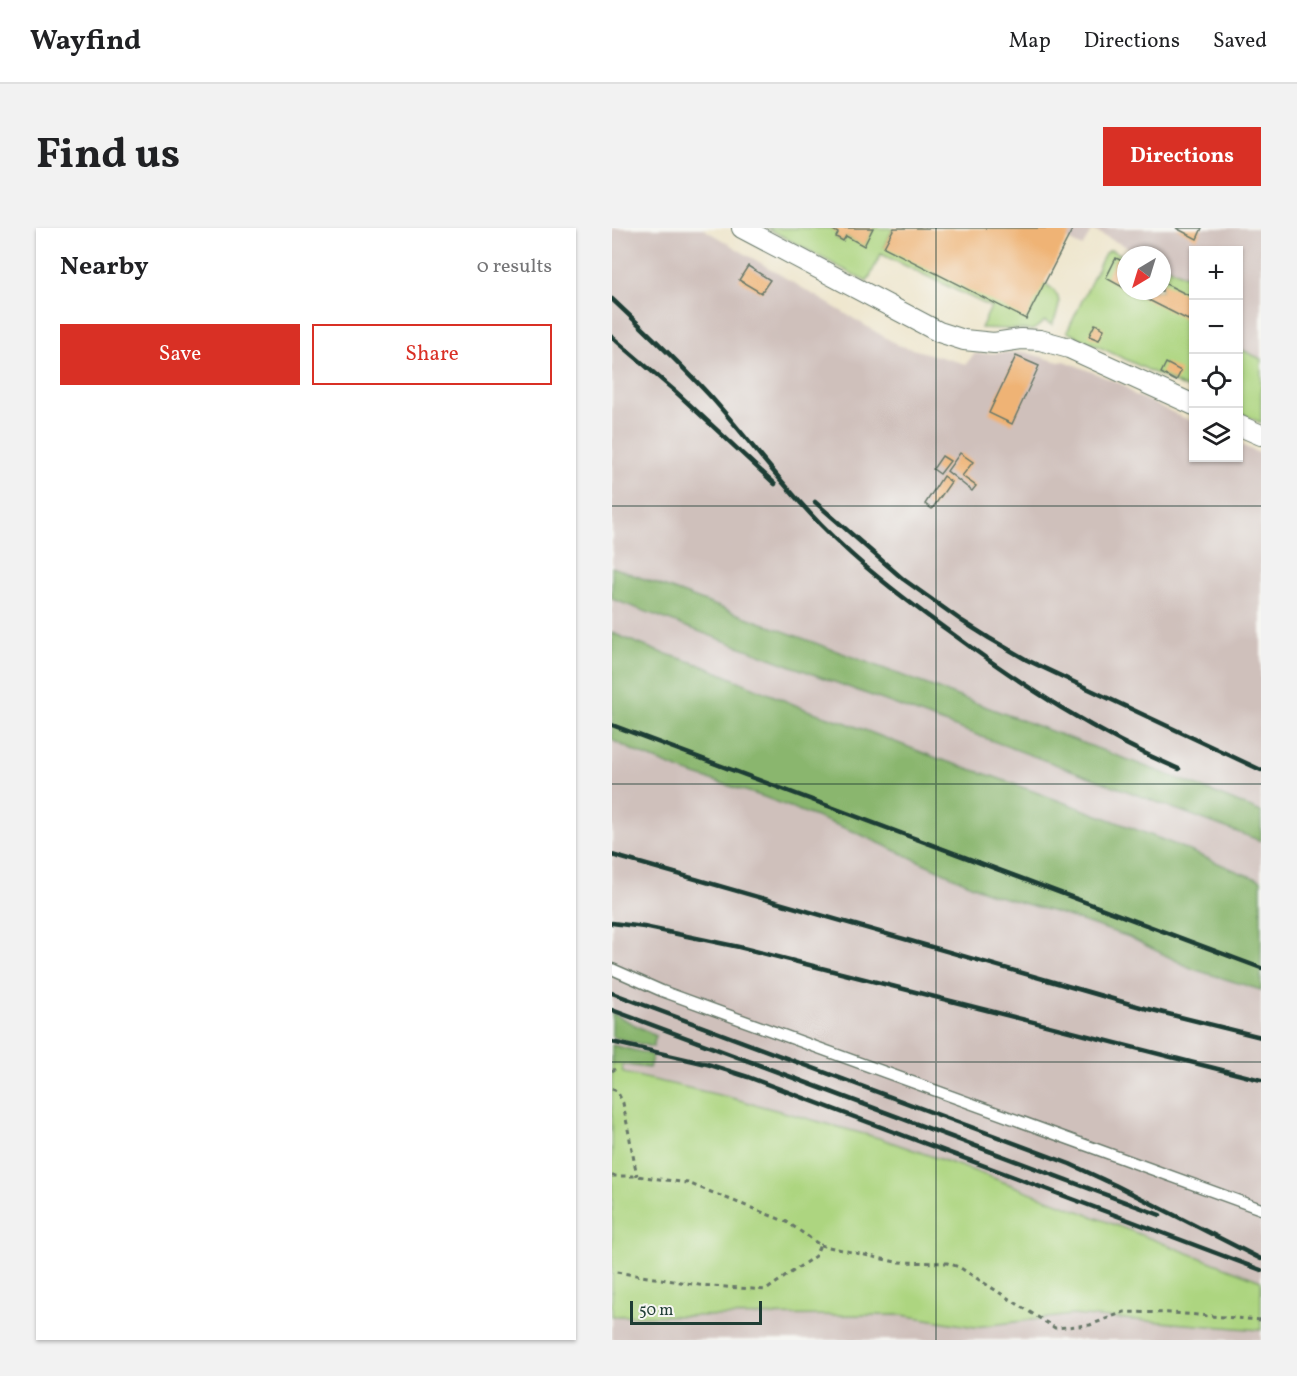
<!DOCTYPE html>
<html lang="en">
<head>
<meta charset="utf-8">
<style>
  body { margin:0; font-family:Vollkorn,serif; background:#f2f2f2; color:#202124 }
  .controls { position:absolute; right:18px; top:18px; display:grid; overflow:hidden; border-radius:0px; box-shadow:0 2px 4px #0004 }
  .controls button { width:54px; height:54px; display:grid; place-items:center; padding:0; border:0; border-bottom:2px solid #e0e0e0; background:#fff; color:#202124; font:30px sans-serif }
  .compass { position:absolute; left:505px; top:18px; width:54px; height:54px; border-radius:50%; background:#fff; box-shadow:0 2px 4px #0004; rotate:218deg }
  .scale { position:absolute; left:18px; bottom:15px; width:132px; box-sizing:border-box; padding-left:6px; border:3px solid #1f3d34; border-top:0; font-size:16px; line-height:21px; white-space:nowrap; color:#1f3d34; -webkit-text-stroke:4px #f6f6f2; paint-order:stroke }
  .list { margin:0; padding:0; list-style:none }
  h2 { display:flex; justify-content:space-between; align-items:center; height:78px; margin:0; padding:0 24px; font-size:26px }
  h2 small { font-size:20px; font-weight:400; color:#757577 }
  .actions { display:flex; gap:12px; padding:18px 24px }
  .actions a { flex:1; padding:14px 0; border:2px solid #d93025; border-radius:0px; text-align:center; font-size:21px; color:#d93025 }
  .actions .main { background:#d93025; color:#fff }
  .icon { flex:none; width:33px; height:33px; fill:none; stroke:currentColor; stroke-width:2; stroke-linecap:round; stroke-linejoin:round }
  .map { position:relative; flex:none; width:649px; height:1112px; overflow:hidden; border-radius:0px }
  header { display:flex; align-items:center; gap:36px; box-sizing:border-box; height:84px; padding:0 30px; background:#fff; border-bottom:2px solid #e0e0e0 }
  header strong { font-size:28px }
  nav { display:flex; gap:33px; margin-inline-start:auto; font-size:21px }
  .intro { display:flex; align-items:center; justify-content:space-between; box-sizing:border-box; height:144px; padding:0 36px }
  h1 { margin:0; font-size:42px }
  .button { padding:15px 27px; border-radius:0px; background:#d93025; color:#fff; font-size:21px; font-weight:700 }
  main { display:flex; gap:36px; padding:0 36px }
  aside { flex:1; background:#fff; border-radius:0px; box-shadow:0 2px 4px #0004 }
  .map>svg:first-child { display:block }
</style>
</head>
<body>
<header>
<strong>Wayfind</strong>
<nav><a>Map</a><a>Directions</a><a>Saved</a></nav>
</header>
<div class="intro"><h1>Find us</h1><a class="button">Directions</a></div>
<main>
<aside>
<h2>Nearby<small>0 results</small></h2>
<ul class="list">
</ul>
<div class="actions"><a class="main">Save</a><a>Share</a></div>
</aside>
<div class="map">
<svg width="649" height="1112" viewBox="0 0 649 1112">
  <rect width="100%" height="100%" fill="#f6f6f2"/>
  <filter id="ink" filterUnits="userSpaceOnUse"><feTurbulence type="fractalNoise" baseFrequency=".0167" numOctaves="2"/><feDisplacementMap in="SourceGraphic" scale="12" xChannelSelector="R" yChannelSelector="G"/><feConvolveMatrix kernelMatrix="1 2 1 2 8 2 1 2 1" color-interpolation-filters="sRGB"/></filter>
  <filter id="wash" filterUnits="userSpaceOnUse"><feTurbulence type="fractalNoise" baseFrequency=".008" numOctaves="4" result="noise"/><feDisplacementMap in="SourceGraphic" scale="24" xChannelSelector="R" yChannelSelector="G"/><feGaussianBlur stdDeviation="1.35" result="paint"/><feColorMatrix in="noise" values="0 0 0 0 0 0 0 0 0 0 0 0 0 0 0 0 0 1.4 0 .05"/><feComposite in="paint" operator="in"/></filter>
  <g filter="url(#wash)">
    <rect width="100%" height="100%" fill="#eee5cb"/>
    <path fill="#cfc0bb" d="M0,0h90l196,117 68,19 8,-10 50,-2 35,10 6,-1 59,24 9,9 60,28 1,36h44l1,-14 22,10v886h-649z
      M432,0h217v131l-22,-11 -1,-98h-44l-1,30 -31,-16v-9h-19l-51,-25 -10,17z"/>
    <path fill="#add580" stroke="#66895a" stroke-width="1.5" d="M155,0h67l-1,2 5,3 -2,5 7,3 3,-5 18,9 9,-17h18l2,1 -9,18 160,36c20,12 17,23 8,42l-7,-4 -12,9 -52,-2 10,-21 -110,-53 -14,28z
      M499,22l15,7v34h36v-27l31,16v111l-126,-59 38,-79z
      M626,120l23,11v64l-22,-11z
      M0,835l10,1 1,9 105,24 151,41 101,35 281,108v49l-189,-15 -97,12 -73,-12 -290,1z"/>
    <path fill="#8ab66e" stroke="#547a51" stroke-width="1.5" d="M0,339l586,219 63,26v29l-649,-242z
      M0,405l45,18 44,14 106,45 37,12 95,37 53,17 114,42 70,27 65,28 20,7v110l-68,-21 -64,-32 -71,-24 -67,-19 -136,-62 -91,-35 -81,-26 -45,-18 -26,-13z
      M0,785l44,23 -3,11 -41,-10z
      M0,817l41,10 -4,13 -37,-5z"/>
    <g id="blocks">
      <path fill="#efb374" d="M222,0h39l-9,18 -18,-10 -3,5 -7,-4 2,-4 -5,-3z
        M282,0h179l-47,91 -142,-72z
        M564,0h26l-5,11z
        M504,30l10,5v26l-20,-11z
        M136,38l22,14 -9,13 -22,-13z
        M550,54l32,16v12l-6,10 -57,-29h31z
        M483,96l6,2 -1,1 4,2 -5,11 -10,-4z
        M404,128l23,10 -27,58 -23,-11z
        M554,135l15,8 -5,10 -15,-8z
        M348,225l13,9 -11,14 14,10 -4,5 -25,-20z
        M330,228l8,5 -10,13 -7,-5z
        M331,248l8,6 -19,27 -7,-5z"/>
    </g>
  </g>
  <g filter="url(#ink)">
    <use href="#blocks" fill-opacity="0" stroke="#677869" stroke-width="1.5"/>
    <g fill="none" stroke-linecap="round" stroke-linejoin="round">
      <g stroke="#677869" stroke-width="13">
        <path id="lane" d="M0,741l50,22 599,218"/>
      </g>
      <g stroke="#677869" stroke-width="22">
        <path id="street" d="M130,0l197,104 25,8 30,3 27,-4 19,1 29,8 125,57
          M626,197l23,10"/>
      </g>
      <path stroke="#677869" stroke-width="3" stroke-dasharray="4.5 4.5" stroke-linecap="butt" d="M0,843l3,-2
        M0,861l5,2 6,12 14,73
        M0,948h25l51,7 99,39 33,23 -5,11 -49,34 -67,-5 -83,-13 -4,1
        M208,1017l76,17 51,1 12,4 96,61 35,-3 34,-13 49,1 88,7"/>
      <use href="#lane" stroke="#fff" stroke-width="10"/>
      <use href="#street" stroke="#fff" stroke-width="20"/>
      <path stroke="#1f3d34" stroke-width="4.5" d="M0,71c34,32 68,64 100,99 37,42 70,87 109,127 40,41 83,74 129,107 73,54 145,101 229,137
        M0,109l64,55 99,92
        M203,274l88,77 59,42 27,17 38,22 234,110
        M0,497l649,243
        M0,627l532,153 117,29
        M0,695l32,4 95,20 522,133
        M0,765l458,171 45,21 146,74
        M0,782l548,205
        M0,814l99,23
        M92,835l44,14 513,193"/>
    </g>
  </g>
  <path fill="none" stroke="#1f3d34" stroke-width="1.5" stroke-opacity="0.55" d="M324,0v1112M0,278h649M0,556h649M0,834h649"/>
</svg>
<div class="controls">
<button>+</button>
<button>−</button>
<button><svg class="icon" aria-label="locate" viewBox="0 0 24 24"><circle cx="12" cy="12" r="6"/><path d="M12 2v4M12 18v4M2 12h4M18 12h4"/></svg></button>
<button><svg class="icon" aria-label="layers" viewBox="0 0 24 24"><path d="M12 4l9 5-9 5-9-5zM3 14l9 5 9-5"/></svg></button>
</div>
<svg class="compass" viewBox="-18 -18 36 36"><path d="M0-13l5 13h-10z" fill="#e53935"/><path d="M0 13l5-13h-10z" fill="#757577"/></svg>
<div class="scale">50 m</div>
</div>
</main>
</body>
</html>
